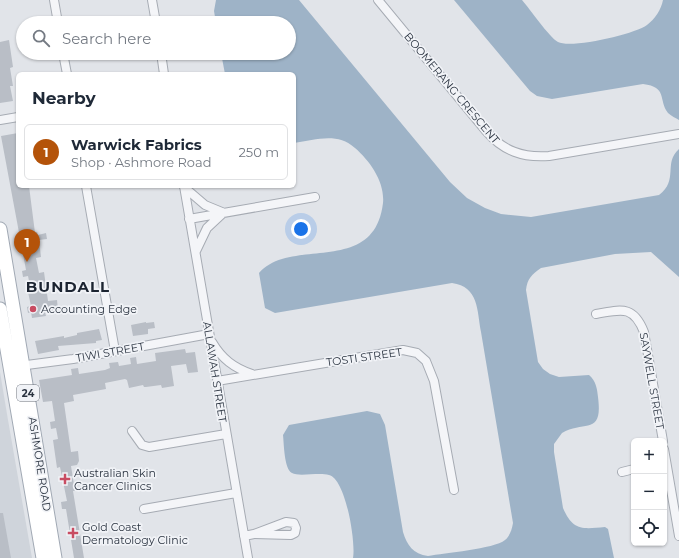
<!DOCTYPE html>
<html lang="en">
<head>
<meta charset="utf-8">
<style>
  body { margin:0; font-family:Montserrat,sans-serif; background:#f6f6f7; color:#1f2937 }
  .controls { position:absolute; right:12px; bottom:12px; display:grid; overflow:hidden; border-radius:6px; box-shadow:0 1px 3px #0004 }
  .controls button { width:36px; height:36px; display:grid; place-items:center; padding:0; border:0; border-bottom:1px solid #e0e1e3; background:#fff; color:#1f2937; font:20px sans-serif }
  .you { position:absolute; left:301px; top:229px; width:14px; height:14px; margin:-10px; border:3px solid #fff; border-radius:50%; background:#1a73e8; box-shadow:0 0 0 6px #1a73e833 }
  .badge { display:grid; place-items:center; width:26px; height:26px; border-radius:50%; background:#b45309; color:#fff; font-size:13px; font-weight:700 }
  .pin { position:absolute; translate:-50% -33px; filter:drop-shadow(0 1px 2px #0008) }
  .pin::after { content:''; position:absolute; top:21px; width:14px; height:12px; background:inherit; clip-path:polygon(0 0,100% 0,50% 100%) }
  .list { margin:0; padding:0; list-style:none }
  h2 { display:flex; justify-content:space-between; align-items:center; height:52px; margin:0; padding:0 16px; font-size:17px }
  h2 small { font-size:13px; font-weight:400; color:#747a83 }
  .list li { display:grid; grid-template-columns:26px 1fr auto; gap:12px; align-items:center; box-sizing:border-box; height:56px; margin:0 8px 8px; padding:0 8px; border:1px solid #e0e1e3; border-radius:6px }
  .list b { display:block; font-size:15px; white-space:nowrap }
  .list p { margin:0; font-size:13px; white-space:nowrap; color:#747a83 }
  .list em { font-size:13px; font-style:normal; color:#747a83 }
  .icon { flex:none; width:22px; height:22px; fill:none; stroke:currentColor; stroke-width:2; stroke-linecap:round; stroke-linejoin:round }
  .map { position:relative; flex:none; width:679px; height:558px; overflow:hidden }
  .search { position:absolute; background:#fff; box-shadow:0 1px 3px #0004; left:16px; top:16px; width:280px; height:44px; display:flex; align-items:center; gap:10px; box-sizing:border-box; padding:0 14px; border-radius:22px; color:#747a83; font-size:15px }
  .panel { position:absolute; background:#fff; box-shadow:0 1px 3px #0004; left:16px; top:72px; width:280px; height:116px; border-radius:6px }
  .map>svg:first-child { display:block }
</style>
</head>
<body>
<div class="map">
<svg width="679" height="558" viewBox="0 0 679 558">
  <rect width="100%" height="100%" fill="#e1e4e9"/>
  <path fill="#cfd4db" d="M0,372l8,48 24,138h-32z"/>
  <path fill="#9eb3c7" d="M216,0h83l151,182 17,16 18,10 16,6 30,3 128,-22c20,-15 4,-32 20,-46v128l-28,-25 -36,2 -74,14c-9,6 -14,11 -15,22l12,72 5,7 7,5 9,3 30,-2c7,6 8,13 9,22 5,39 -13,23 -36,36l-8,11v8l9,56c10,23 19,21 42,19l3,2 6,29h-261c3,-15 -7,-79 -24,-83 -10,-3 -30,2 -37,-2 -8,-4 -8,-30 -9,-38l6,-10 78,-14 13,3 5,11 18,107c4,13 10,22 25,24 16,-3 66,-7 77,-16 5,-4 7,-11 8,-17l-32,-191c-4,-22 -2,-45 -29,-49l-177,30 -10,-5 -6,-35c32,-37 115,4 124,-70 2,-21 -13,-42 -28,-55 -18,-16 -39,-8 -61,-5v-69h-69l-4,-21h68v-30h-73l-2,-12z
    M454,0h68c8,9 27,37 36,42 13,7 77,-8 89,-17 8,-6 14,-15 16,-25h16v120c-3,-2 -8,-4 -11,-7 -10,-13 0,-26 -25,-29l-91,15 -15,-3 -7,-5z"/>
  <path fill="#b9bec6" d="M9,40l4,27 -3,1 3,18h-3l3,15 -13,2v-61z
    M18,133v53h11l6,47 2,-1 1,3 8,-2 1,6 -8,1 2,17 -5,1 3,15 5,-1 4,29 9,-1 1,10 -13,2 1,4 -14,2 -1,-6 -3,1 -1,-6 4,-1 -3,-14 3,-1 -3,-15 -5,1 -1,-6 4,-1 -25,-134z
    M146,322v1l8,-1 1,6 -7,1v5l-15,2 -2,-11z
    M99,329l3,11 -6,1v2l-38,3 1,4 -21,4 -3,-13 29,-5v2l13,-3v-2z
    M185,349l1,4 9,-1 3,20 -10,1 -2,-9 -15,2 3,20 -12,2 -1,-3 -15,2h-2l-1,-2 -14,3 -2,-8 -2,-1 -20,4 1,6 -33,6 1,6 -10,2 7,49 7,-1 1,10 -2,4 -6,1 4,25h-2l11,67h-10l-8,-49h-4l-1,-7 6,-1 -7,-34 -3,1 -4,-28 5,-1 -2,-11 -5,1 -1,-7 5,-1 -3,-20 -9,1 -4,-22 33,-5 -1,-6 7,-1 1,6 26,-4 5,-2 -1,-5 9,-1 1,4 12,-2 -1,-6 6,-1 1,7 19,-3 -1,-8z
    M0,513h3l8,45h-11z"/>
  <g fill="none" stroke-linecap="round" stroke-linejoin="round">
    <g stroke="#a6abb3" stroke-width="10">
      <path id="minor" d="M54,0l4,23
        M152,0l4,23
        M378,0l108,131c17,20 37,27 63,25l130,-22
        M63,53l4,21
        M161,53l3,21
        M0,120l18,-3
        M86,186l29,165
        M184,186l64,372
        M184,187l21,18 17,7
        M189,219l126,-22
        M196,251l11,-23 15,-14
        M596,314c24,-4 37,-10 48,18l19,109
        M212,342c10,17 22,26 40,32
        M19,366l54,-7 136,-25
        M217,381l186,-31 14,3 9,8 8,20 20,109
        M132,431l10,14 7,2 77,-13
        M664,449l15,87
        M622,472l12,-3
        M144,509l92,-16
        M244,536l10,-2 37,1 4,-2 1,-5 -2,-5 -8,-1 -32,12"/>
    </g>
    <g stroke="#a1a9b4" stroke-width="15">
      <path id="primary" d="M0,229l55,329
        M0,309l43,249"/>
    </g>
    <use href="#minor" stroke="#f4f5f8" stroke-width="8"/>
    <use href="#primary" stroke="#fff" stroke-width="13"/>
  </g>
  <g fill="#c84c62" stroke="#f1f3f7" stroke-width="1.5">
    <circle cx="33" cy="309" r="4"/>
    <path d="M63 473h4v4h4v4h-4v4h-4v-4h-4v-4h4z"/>
    <path d="M71 527h4v4h4v4h-4v4h-4v-4h-4v-4h4z"/>
  </g>
  <g text-anchor="middle" stroke-width="3.5" stroke-linejoin="round" paint-order="stroke">
    <rect fill="#f1f3f7" stroke="#666d77" stroke-width="1" x="17" y="385" width="22" height="16" rx="3"/>
    <g font-size="10" font-weight="bold" fill="#2a3340">
      <text x="28" y="397">24</text>
    </g>
    <g font-size="11" fill="#2a3340" stroke="#f1f3f7">
      <text transform="translate(452 88) rotate(50)" y="4">BOOMERANG CRESCENT</text>
      <text transform="translate(110 352) rotate(-10)" y="4">TIWI STREET</text>
      <text transform="translate(364 357) rotate(-8)" y="4">TOSTI STREET</text>
      <text transform="translate(215 372) rotate(81)" y="4">ALLAWAH STREET</text>
      <text transform="translate(652 381) rotate(80)" y="4">SAYWELL STREET</text>
      <text transform="translate(40 464) rotate(81)" y="4">ASHMORE ROAD</text>
    </g>
    <g font-size="11" fill="#2a3340" stroke="#f1f3f7" text-anchor="start">
      <text x="41" y="313">Accounting Edge</text>
      <text x="74" y="477">Australian Skin<tspan x="74" dy="13">Cancer Clinics</tspan></text>
      <text x="82" y="531">Gold Coast<tspan x="82" dy="13">Dermatology Clinic</tspan></text>
    </g>
    <g font-size="15" font-weight="bold" letter-spacing="1" fill="#1c2431" stroke="#f1f3f7">
      <text x="68" y="292">BUNDALL</text>
    </g>
  </g>
</svg>
<div class="controls">
<button>+</button>
<button>−</button>
<button><svg class="icon" aria-label="locate" viewBox="0 0 24 24"><circle cx="12" cy="12" r="6"/><path d="M12 2v4M12 18v4M2 12h4M18 12h4"/></svg></button>
</div>
<div class="you"></div>
<div class="pin badge" style="left:27px;top:262px">1</div>
<div class="search"><svg class="icon" aria-label="search" viewBox="0 0 24 24"><circle cx="10" cy="10" r="6"/><path d="M15 15l6 6"/></svg>Search here</div>
<section class="panel">
<h2>Nearby<small></small></h2>
<ul class="list">
<li><span class="badge">1</span><div><b>Warwick Fabrics</b><p>Shop · Ashmore Road</p></div><em>250 m</em></li>
</ul>
</section>
</div>
</body>
</html>
